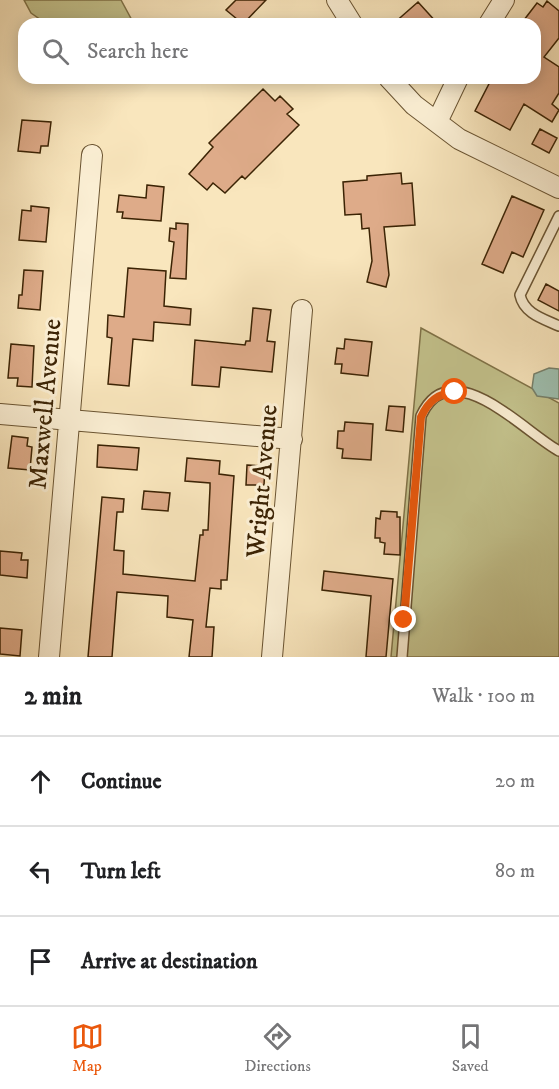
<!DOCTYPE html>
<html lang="en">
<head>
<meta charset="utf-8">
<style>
  body { margin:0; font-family:"IM FELL DW Pica",serif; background:#f6f6f6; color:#202124 }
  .stop { position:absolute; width:18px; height:18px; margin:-14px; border:4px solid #ea580c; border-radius:50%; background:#fff }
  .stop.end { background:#ea580c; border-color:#fff; box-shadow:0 2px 6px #0008 }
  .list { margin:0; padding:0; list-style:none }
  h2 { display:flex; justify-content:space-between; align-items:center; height:78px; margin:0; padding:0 24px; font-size:26px }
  h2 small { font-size:20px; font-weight:400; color:#757577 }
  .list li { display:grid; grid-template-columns:39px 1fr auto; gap:18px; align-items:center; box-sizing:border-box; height:90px; padding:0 24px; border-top:2px solid #e0e0e0 }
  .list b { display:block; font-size:22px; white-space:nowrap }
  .list em { font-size:20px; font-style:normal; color:#757577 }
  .icon { flex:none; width:33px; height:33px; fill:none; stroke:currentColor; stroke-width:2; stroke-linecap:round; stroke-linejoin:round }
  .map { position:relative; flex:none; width:559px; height:657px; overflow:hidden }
  .search { position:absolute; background:#fff; box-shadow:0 3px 15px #0003; left:18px; right:18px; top:18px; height:66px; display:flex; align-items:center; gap:15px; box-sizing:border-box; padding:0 21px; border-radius:18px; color:#757577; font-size:22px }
  .sheet { height:348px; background:#fff }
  nav { display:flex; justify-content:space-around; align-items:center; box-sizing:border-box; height:84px; border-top:2px solid #e0e0e0; background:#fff; font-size:16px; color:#757577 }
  nav a { display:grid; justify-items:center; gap:3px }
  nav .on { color:#ea580c }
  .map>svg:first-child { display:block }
</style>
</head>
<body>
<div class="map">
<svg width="559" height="657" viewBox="0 0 559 657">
  <rect width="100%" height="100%" fill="#f9e6bd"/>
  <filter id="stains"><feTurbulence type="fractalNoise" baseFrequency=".00333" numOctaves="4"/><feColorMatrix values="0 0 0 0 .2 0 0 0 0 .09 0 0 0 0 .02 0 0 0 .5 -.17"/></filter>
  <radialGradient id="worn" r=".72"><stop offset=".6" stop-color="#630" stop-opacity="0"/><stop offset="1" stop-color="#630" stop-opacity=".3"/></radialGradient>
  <path fill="#c4c38d" stroke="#807348" stroke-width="1.5" d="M24,0h97l13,24h-87l-16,-11z
    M421,328l138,75v254h-168z"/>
  <path fill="#9ec0b1" stroke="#76816c" stroke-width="1.5" d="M549,368l10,1v30l-22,-3 -5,-8 2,-14z"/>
  <path fill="#deab89" stroke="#3b2304" stroke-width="1.5" d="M236,0h30l-23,24 -17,-14z
    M547,1l12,10v27l-15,19 15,10v26l-7,11 7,6 -7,12 -28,-18 -14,26 -35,-19 17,-33h43v-54l-11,-4 13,-17 6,4z
    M418,2l20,22h-45z
    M263,89l12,12 5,-5 13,13 -6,5 12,11 -54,54 -3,-3 -17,17 -12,-10 -6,7 -18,-16 24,-27 -4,-4z
    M22,120l29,2 -3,24h-7l-1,7 -22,-2z
    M540,129l17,9 -8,15 -17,-9z
    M401,173l1,11 10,-1 3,42 -31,2 5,48 -3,12 -19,-5 5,-21 -3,-33 -7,1 -1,-15 -16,1 -2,-33 24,-2v-4z
    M147,185l17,2 -3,34 -39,-3 1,-6h-6l2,-17 27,3z
    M512,196l32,14 -21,47 -11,-5 -9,21 -21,-9z
    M31,206l18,2 -3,34 -27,-2 3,-30 9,1z
    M176,223l12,1 -2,55 -16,-1 4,-36 -5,-1 1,-13 6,1z
    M128,268l38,3 -2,35 27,3 -1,16 -36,-3 -1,19 -20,-2 -4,47 -21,-2 4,-46 -5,-1 1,-22 16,2z
    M24,270l19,1 -3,39 -22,-2 1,-13h3z
    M546,284l13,7v20l-21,-11z
    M253,308l18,2 -4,31 8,1 -3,30 -51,-5 -2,20 -27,-2 3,-45 50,5 1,-4h4z
    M345,339l27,3 -4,34 -27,-3 1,-9h-7l2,-16 7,1z
    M11,344l23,2 -2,41 -15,-1 1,-8h-10z
    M389,406l16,1 -2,25 -17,-2z
    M345,422l28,2 -2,36 -29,-2 1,-9 -6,-1 1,-17h6z
    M12,436l16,2 -1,8 5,1 -2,23 -22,-2z
    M98,445l41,3 -2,22 -40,-3z
    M187,458l33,3 -1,13 15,2 -7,104h-6v9l-11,-1 -4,39h8l-2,30h-23l4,-37 -26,-3 1,-21 -51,-4 -5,65h-24l14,-160 22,2 -1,13h-6l-3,38 10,1 -1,23 72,7 5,-46h3v-5h5l2,-42v-5l-25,-2z
    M247,465l18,1 -1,19h-18z
    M144,491l26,2 -2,18 -26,-2z
    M381,511l16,1v5h3v38l-16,-1 1,-11 -5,-1v-4h-5l1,-20 4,1z
    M0,551l22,2 -1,7h7l-1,18 -27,-3z
    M324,571l69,8 -7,78h-20l5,-61 -49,-6z
    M0,628l22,2 -2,26 -20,-2z"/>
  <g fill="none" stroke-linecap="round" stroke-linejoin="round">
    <g stroke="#6a5432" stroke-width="12">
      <path id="lane" d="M559,216l-39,79c4,19 24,24 39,31
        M402,657l19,-241c30,-65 103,16 138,35"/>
    </g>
    <g stroke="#6a5432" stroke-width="22">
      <path id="street" d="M337,0l15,24
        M489,24l15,-24
        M389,78l25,27 45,34 100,49
        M437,122l21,-44
        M0,414l292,25
        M49,657l43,-502
        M272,657l30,-347"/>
    </g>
    <use href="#lane" stroke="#fbefd4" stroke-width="9"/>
    <use href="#street" stroke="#fbefd4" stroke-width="20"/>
  </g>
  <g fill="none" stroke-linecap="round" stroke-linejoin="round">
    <path stroke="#ea580c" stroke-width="8" d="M404,620l17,-203c8,-17 17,-23 34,-25"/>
  </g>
  <g text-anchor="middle" stroke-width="6" stroke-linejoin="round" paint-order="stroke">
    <g font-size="26" fill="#3b2304" stroke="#fbefd4">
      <text transform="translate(44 404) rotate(-85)" y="9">Maxwell Avenue</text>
      <text transform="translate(261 481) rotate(-85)" y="9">Wright Avenue</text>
    </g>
  </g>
  <rect width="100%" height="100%" filter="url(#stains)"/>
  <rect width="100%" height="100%" fill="url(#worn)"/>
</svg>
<div class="stop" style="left:455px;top:392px"></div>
<div class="stop end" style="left:404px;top:620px"></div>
<div class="search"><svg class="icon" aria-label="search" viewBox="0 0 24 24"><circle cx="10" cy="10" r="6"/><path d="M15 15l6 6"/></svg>Search here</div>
</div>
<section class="sheet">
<h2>2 min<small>Walk · 100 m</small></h2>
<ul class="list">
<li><svg class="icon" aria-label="ahead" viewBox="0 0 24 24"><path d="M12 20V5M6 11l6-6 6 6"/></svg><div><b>Continue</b></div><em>20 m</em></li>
<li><svg class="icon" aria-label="left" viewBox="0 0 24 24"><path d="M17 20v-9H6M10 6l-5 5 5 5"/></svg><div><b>Turn left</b></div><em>80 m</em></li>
<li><svg class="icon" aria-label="arrive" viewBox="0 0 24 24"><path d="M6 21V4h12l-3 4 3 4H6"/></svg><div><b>Arrive at destination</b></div></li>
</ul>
</section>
<nav>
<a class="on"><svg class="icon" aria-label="map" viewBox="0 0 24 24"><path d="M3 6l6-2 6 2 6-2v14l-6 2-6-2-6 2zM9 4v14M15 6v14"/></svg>Map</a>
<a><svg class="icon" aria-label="directions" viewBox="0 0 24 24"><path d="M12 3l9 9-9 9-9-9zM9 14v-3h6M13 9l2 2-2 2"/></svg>Directions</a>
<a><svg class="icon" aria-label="saved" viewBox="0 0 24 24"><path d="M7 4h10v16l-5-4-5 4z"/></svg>Saved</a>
</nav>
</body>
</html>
